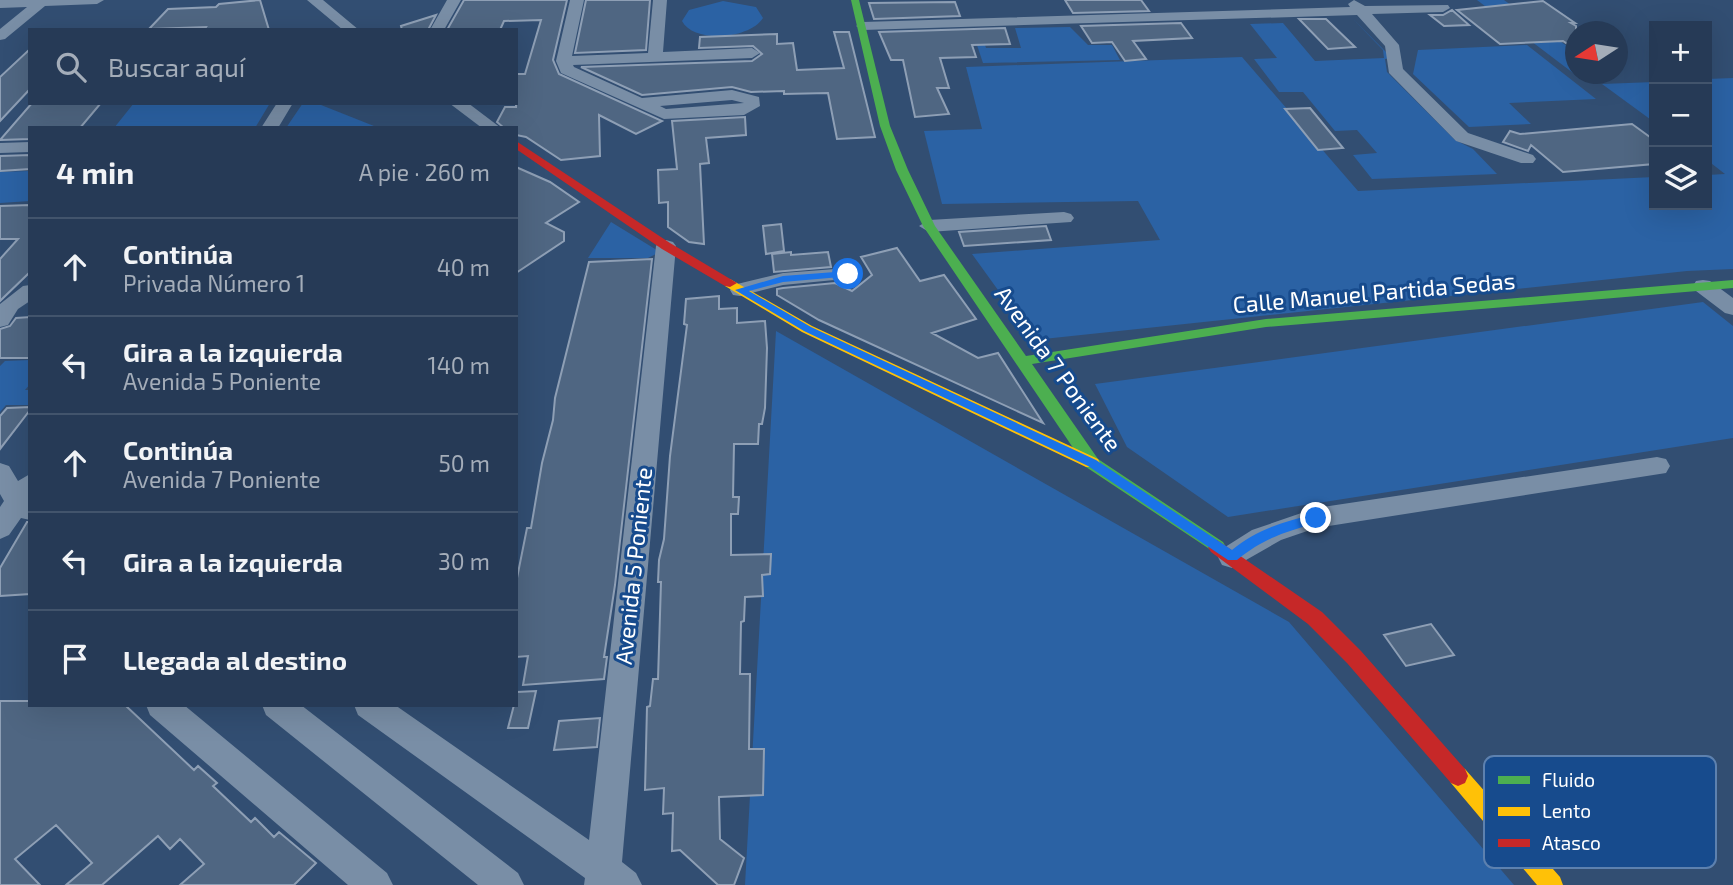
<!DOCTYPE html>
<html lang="es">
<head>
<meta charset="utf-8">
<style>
  body { margin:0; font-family:"Exo 2",sans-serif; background:#2e415c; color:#f1f3f6 }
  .controls { position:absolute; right:21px; top:21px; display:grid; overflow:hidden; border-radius:0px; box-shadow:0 7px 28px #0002 }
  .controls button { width:63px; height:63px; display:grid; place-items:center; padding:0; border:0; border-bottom:2px solid #42546c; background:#263a56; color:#f1f3f6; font:35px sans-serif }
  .compass { position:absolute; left:1565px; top:21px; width:63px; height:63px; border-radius:50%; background:#263a56; box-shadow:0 7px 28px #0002; rotate:258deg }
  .stop { position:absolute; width:21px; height:21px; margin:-16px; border:5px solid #1a73e8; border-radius:50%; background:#fff }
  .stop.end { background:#1a73e8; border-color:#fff; box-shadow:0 2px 7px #0008 }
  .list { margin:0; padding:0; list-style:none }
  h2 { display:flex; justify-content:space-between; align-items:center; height:91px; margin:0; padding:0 28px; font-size:30px }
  h2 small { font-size:23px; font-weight:400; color:#a4adb9 }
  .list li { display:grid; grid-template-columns:46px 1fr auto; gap:21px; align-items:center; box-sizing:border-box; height:98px; padding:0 28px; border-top:2px solid #42546c }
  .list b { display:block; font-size:26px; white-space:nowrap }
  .list p { margin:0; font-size:23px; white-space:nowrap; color:#a4adb9 }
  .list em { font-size:23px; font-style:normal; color:#a4adb9 }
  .icon { flex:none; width:38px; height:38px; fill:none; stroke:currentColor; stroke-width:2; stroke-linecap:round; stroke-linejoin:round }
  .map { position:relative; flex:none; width:1733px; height:885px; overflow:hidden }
  .search { position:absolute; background:#263a56; box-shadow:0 7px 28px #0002; left:28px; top:28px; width:490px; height:77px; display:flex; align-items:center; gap:18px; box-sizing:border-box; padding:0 24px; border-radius:0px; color:#a4adb9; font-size:26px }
  .panel { position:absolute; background:#263a56; box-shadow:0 7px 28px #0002; left:28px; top:126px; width:490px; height:581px; border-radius:0px }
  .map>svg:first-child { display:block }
</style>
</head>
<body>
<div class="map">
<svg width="1733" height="885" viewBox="0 0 1733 885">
  <rect width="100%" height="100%" fill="#324e72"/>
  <path fill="#2b62a4" d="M1477,0h27l71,52 1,22h29l5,3 -29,2z
    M723,1l33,6 7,11c-13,21 -69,26 -81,3l7,-11z
    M1353,19l39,39 -7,1 2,13 68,68 18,9 24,25 -125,5 -19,-24 24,-2 -20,-23 -22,1 -32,-39h-24l-25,-33 23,-1 -27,-34 33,-1 32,38 69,-3 -1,-8z
    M1070,27l18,18h24l8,15 -137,3 -6,-18 -93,-10 -1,-4 97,-2 6,19h35l-6,-20z
    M1527,45l69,54 -87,4 22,21 -62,3 -56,-53 5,-24z
    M1242,57l116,134 296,-14v28h53v-30l18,-1 -18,-14v-81l26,-1v191l-46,2 -653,69 -62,-86 188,-14 -22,-39 -196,3 -18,-73 58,-2 -16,-62z
    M1654,82v40l-52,-38z
    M134,103h136l-15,25h-141z
    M303,103h13l63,25h-93z
    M30,171v30l-30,2v-31z
    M611,222l49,30 -12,6h-60z
    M1703,302l30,24v112l-505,79 -101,-70 -32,-63z
    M776,331l513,291 225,263h-769z
    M30,360v24l-5,6h5v15h-24l-6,7v-46l5,-5z"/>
  <path fill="#4f6682" stroke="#8e9fb5" stroke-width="2" d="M260,0l9,30h-65l2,-3 -57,2 19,-20 48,-2 3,-3z
    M464,0h103l-14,60 6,14 103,47 -26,13 -37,-19 1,41 -39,4 -35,-23 -10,-2v-7h-12l-7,-6 8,-15h11v-33h9l16,-54 -37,1 -4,9h-53z
    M586,0h64l-4,50 -71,3z
    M1065,0h76l8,11 -76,2z
    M1543,1l32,22h-4l5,3v24l-13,-9 -63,3 -43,-34z
    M955,2l5,14 -86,3 -5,-16z
    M1452,10l17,15 -25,1 -14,-11h13z
    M436,15l-8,15h-26l-1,-4z
    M1299,19h27l29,28 -27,2z
    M1181,23l11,15 -59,3 13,18 -21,2 -13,-19 -20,1 -11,-17z
    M1005,28l5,16 -38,1 4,12 -36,1 9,30h-12l12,26 -34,3 -12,-57h-12l-12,-28z
    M834,32h15l26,105 -38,2 -9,-46 -44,1v-3l-33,1 -19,-5 -90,8 -61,-28 171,-6 10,-7 -9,-8 -54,2 1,-11 77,-3v10l16,-1 4,27 47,-2z
    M30,49v40l-30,32v-44z
    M32,103h69l-21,25h-50v11l-30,1z
    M1310,108l33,40 -25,2 -33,-41z
    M745,117l1,18 -40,3 3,25 -9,1 4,80 -15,-2 -21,-15v-25l-9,1 -1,-33 19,-1 -5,-48z
    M1632,124l22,16v24l-91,8 -32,-27 -3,6 -25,-9 7,-11 10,3z
    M30,155v14l-30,2v-15z
    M516,167l34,15 29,20 -33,21 18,9v9l-48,32z
    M30,205v67l-30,29v-42l18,-20h-18v-33z
    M781,224l3,27 -18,3 -3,-28z
    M1046,226l5,14 -87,6 -5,-14z
    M897,248l23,33 24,-6 32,44 -44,14 46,25 20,-5 45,70 -224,-103 -42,-25v-6l6,-1 52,-5 17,8 20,-16 -11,-18z
    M791,252v3l37,-3 3,15 -57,5 -2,-18z
    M652,259l-37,326 -11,72h3l-3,22 -81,6 5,-29 -12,1v-74l11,-55h4l11,-65 11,-43 2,-22 34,-136z
    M719,296v13l18,-1v15l28,-2 2,27 -2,60 -3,16h-3l-1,20h-24l-1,53h6l-1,17h-7v41l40,-1 -1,20 -8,1 1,21 -18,1 -1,24 -3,1 -1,52h10l-1,75h15l-1,46 -44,2 1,42 24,19 -10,27h-16l-38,-35 -8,1 1,-38 -10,1 1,-26 -19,2 2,-83 3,-1 3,-27h5l3,-97h-3l1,-22 5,-21 6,-83 17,-131 -3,-1 2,-25z
    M30,317v41h-30v-29l10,-3 6,-8z
    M30,407v3l-30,39v-33l7,-8z
    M27,522h3v72l-30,2v-28z
    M1431,624l23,31 -48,11 -22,-31z
    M536,691l-8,37h-20l6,-23h2l1,-13z
    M0,701h30v4h95l69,65 4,-4 19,17 -4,3 38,36 4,-4 19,19 5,-5 37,31 -22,22h-114l24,-21 -24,-25 -10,10 -12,-13 -56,49h-36l26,-22 -36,-38 -41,34 25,26h-40z
    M600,718l-3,29 -43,3 5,-29z"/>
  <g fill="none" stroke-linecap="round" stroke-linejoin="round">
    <path fill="#798ea6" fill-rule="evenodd" d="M0,0h104l-7,4 -52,2 -40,33 -5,1v-11l27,-22 -27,1z
      M307,0h16l36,30h-16z
      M447,0h14l-17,30h-14z
      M570,0h14l-12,56 76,-3 5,-53h14l-4,52 89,-4 8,5 -8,5 -179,7 1,2 68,31 90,-8 27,7 1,9 -16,9 -80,4 -103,-46 -5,-12zM732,100l12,3 -78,6 -6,-3z
      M1354,0l11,6 83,-1 2,3 -7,4 -71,2 27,31 4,24 65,64 65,22 3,4 -3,4h-12l-65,-22 -67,-68 -4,-27 -28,-31 -494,15 -7,-4 7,-4 487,-15 -2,-3z
      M277,103h16l-15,25h-17z
      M449,103h19l33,25h-19z
      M30,142v10l-30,1v-10z
      M1064,212l7,2 3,4 -3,4 -142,10 -10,-6 10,-6z
      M666,240l7,2 3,4 -54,616 14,11 6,12h-58l1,-7 -227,-163 -4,-10h41l194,135 67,-594 3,-4z
      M848,268l7,2 3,4 -3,4 -72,7 -43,11 -7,-1 -3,-5 3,-5 50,-12z
      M1703,280l7,1 23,17v17l-8,-2 -29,-22 -3,-5 3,-5z
      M30,285v16l-12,8 -10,16 -8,2v-23l23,-18z
      M1657,457l9,2 4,7 -4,7 -350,55 -35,12 -49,28 -10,-3 -4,-8 4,-8 30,-19 64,-22z
      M0,463l9,3 9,15 12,-7v46l-9,-2 -12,17 -9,4v-32l4,-6 -4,-7z
      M146,705h38l203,168 6,12h-45l-198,-170z
      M262,705h39l217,168 6,12h-46l-212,-170z"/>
    <path fill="#4caf50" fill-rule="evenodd" d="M851,0h8l31,126 18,44 27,56 91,130 240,-37 467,-39v8l-467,39 -234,37 66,95 125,83 3,5 -3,5 -6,2 -131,-87 -163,-241 -27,-56 -16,-44z"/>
    <path fill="#ffc107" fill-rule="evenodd" d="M730,279l82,47 286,133 2,4 -2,4h-12l-284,-135 -77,-46v-6z
      M1458,766l7,3 95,108 3,8h-26l-86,-102 -3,-7 3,-7z"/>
    <path fill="#c62828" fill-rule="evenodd" d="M516,141l154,102 67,40 -7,4 -5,-1 -63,-37 -146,-100z
      M1217,540l105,72 39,39 104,118 3,7 -3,7 -7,3 -7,-3 -104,-120 -39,-39 -97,-72 -3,-5 3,-5z"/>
  </g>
  <path fill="#1a73e8" d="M848,271l5,3 -1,2 -69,6 -34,9 62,36 285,133 136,90c25,-21 53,-29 84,-36l6,4 -2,4c-34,10 -55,15 -83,38h-9l-140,-94 -284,-135 -69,-41 48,-14z"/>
  <g text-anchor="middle" stroke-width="6" stroke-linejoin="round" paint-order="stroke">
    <g font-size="23" fill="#fff" stroke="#174b8d">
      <text transform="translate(1374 293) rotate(-5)" y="8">Calle Manuel Partida Sedas</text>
      <text transform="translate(1058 369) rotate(54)" y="8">Avenida 7 Poniente</text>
      <text transform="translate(634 566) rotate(-84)" y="8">Avenida 5 Poniente</text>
    </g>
  </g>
  <rect x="1484" y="756" width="232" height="112" rx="10" fill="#174b8d" stroke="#5d81af" stroke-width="2"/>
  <rect x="1498" y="776" width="32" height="8" fill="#4caf50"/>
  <rect x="1498" y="807" width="32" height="9" fill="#ffc107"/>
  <rect x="1498" y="839" width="32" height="8" fill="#c62828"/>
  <g font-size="19" fill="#fff">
    <text x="1542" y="787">Fluido</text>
    <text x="1542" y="818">Lento</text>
    <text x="1542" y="850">Atasco</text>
  </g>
</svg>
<div class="controls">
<button>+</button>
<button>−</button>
<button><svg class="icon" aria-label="layers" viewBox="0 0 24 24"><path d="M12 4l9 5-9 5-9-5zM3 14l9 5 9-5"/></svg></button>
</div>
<svg class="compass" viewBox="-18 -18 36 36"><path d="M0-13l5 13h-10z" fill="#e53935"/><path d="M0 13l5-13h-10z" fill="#a4adb9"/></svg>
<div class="stop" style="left:848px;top:274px"></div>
<div class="stop end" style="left:1316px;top:518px"></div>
<div class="search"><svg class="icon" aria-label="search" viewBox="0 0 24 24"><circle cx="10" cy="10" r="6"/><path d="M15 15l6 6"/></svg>Buscar aquí</div>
<section class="panel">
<h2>4 min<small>A pie · 260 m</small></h2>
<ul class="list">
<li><svg class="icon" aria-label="ahead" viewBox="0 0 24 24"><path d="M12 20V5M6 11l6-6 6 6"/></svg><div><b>Continúa</b><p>Privada Número 1</p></div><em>40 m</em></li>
<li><svg class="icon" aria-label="left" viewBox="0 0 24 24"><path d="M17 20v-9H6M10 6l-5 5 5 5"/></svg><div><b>Gira a la izquierda</b><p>Avenida 5 Poniente</p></div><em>140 m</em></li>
<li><svg class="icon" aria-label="ahead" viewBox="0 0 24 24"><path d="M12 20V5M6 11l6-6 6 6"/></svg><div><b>Continúa</b><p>Avenida 7 Poniente</p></div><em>50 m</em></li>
<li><svg class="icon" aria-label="left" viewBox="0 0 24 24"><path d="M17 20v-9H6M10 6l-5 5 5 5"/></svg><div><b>Gira a la izquierda</b></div><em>30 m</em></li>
<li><svg class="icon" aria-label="arrive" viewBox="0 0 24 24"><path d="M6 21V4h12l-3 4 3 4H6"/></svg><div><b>Llegada al destino</b></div></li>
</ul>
</section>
</div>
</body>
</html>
